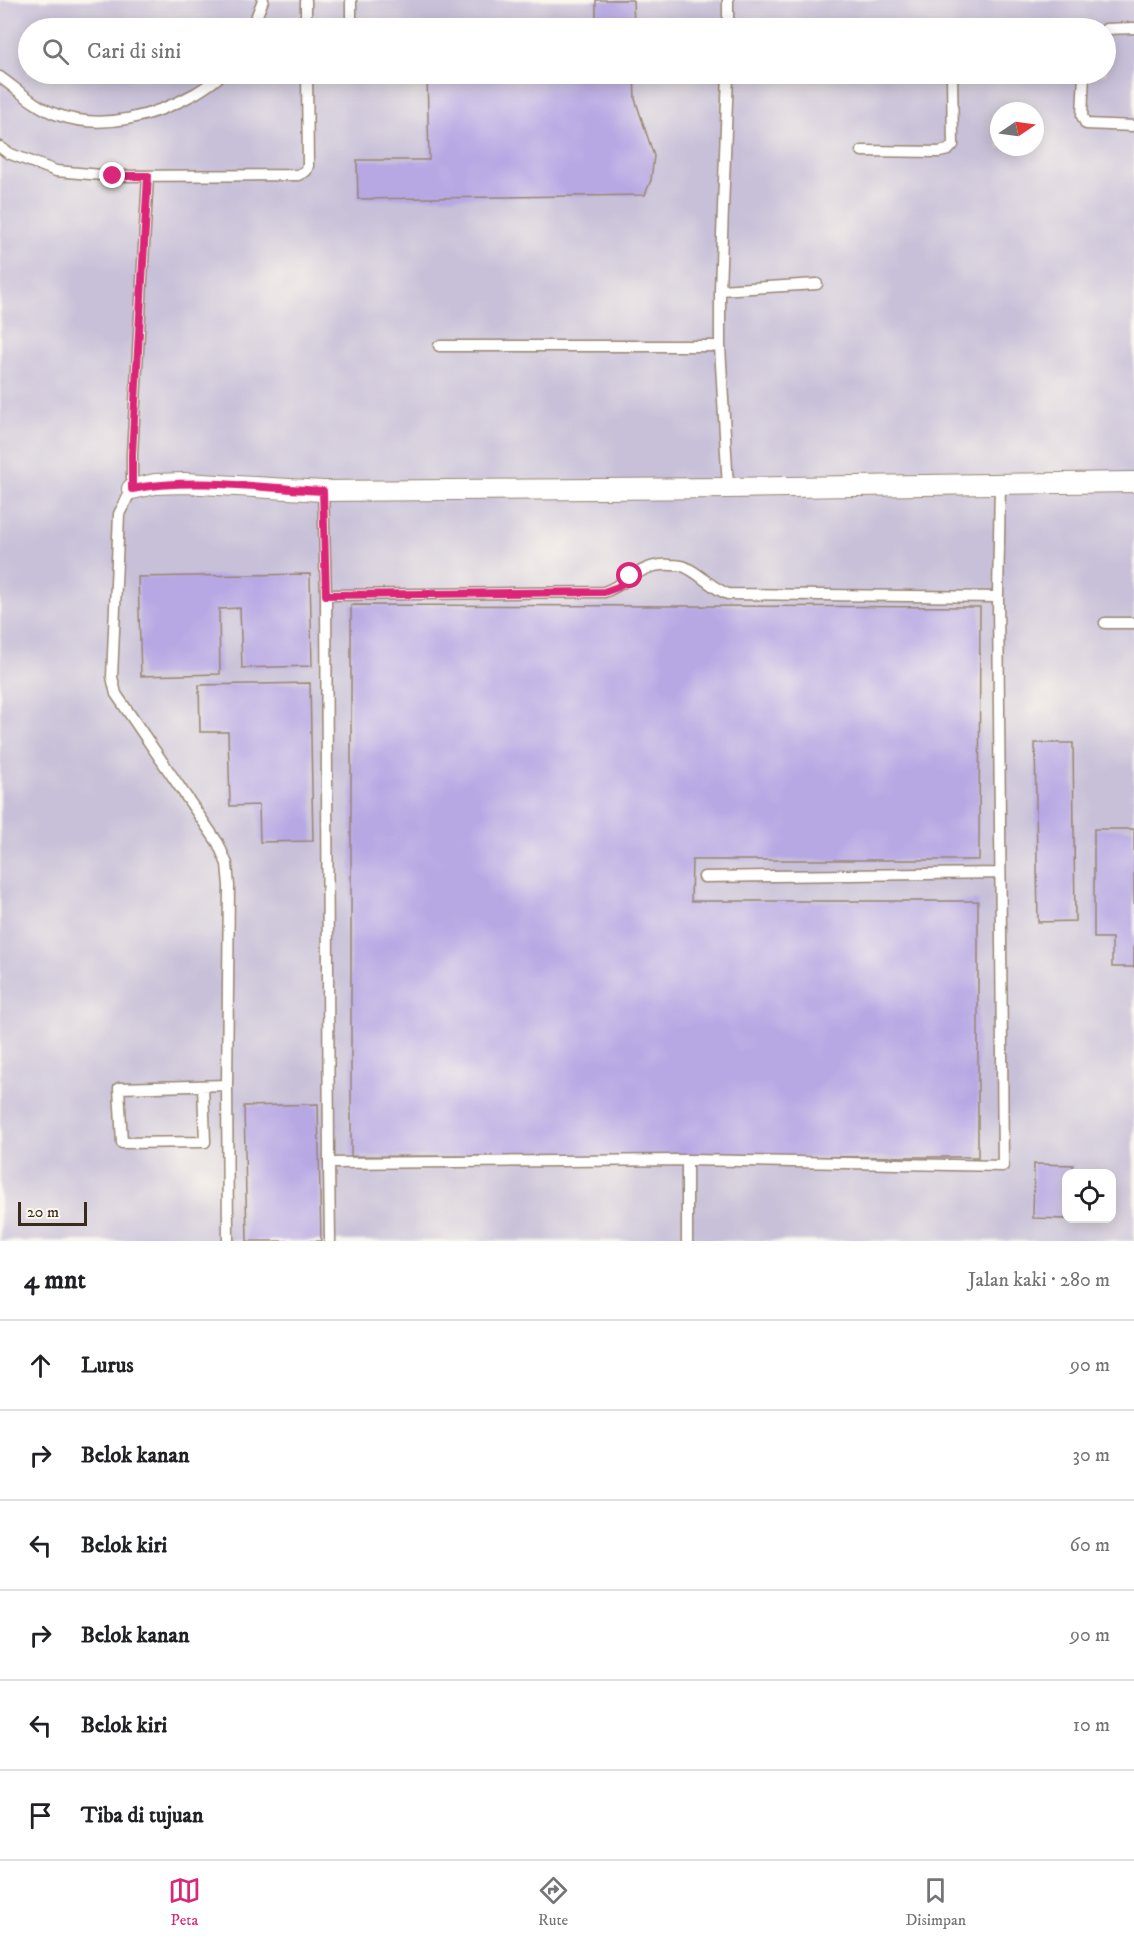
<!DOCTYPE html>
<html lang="id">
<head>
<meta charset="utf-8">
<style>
  body { margin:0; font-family:"IM FELL DW Pica",serif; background:#f6f6f6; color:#202124 }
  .controls { position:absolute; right:18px; bottom:18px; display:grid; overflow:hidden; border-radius:12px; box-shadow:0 3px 15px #0003 }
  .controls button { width:54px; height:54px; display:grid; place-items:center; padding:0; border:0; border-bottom:2px solid #e0e0e0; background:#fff; color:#202124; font:30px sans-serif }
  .compass { position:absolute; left:990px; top:102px; width:54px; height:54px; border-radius:50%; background:#fff; box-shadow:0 3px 15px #0003; rotate:77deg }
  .scale { position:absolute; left:18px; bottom:15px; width:69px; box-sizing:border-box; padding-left:6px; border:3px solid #3b2a1e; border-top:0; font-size:16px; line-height:21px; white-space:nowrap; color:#3b2a1e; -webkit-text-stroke:4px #fbf7ec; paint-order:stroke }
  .stop { position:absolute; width:18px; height:18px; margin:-14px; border:4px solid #db2777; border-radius:50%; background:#fff }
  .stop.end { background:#db2777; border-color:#fff; box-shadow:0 2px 6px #0008 }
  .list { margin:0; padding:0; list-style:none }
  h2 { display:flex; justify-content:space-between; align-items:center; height:78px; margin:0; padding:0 24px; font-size:26px }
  h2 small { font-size:20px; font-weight:400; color:#757577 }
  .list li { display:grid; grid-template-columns:39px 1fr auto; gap:18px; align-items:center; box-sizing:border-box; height:90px; padding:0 24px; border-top:2px solid #e0e0e0 }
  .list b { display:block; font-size:22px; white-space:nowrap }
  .list em { font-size:20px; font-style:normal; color:#757577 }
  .icon { flex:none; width:33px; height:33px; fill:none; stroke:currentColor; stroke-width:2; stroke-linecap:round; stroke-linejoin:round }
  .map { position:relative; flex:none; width:1134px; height:1241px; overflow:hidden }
  .search { position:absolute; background:#fff; box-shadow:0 3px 15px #0003; left:18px; right:18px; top:18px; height:66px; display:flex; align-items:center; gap:15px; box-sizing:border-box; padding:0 21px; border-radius:33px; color:#757577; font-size:22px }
  .sheet { height:618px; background:#fff }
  nav { display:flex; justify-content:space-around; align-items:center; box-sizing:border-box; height:84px; border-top:2px solid #e0e0e0; background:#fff; font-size:16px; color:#757577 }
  nav a { display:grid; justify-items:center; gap:3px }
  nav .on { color:#db2777 }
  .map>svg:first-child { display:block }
</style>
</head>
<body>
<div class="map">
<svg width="1134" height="1241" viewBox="0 0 1134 1241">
  <rect width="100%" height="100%" fill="#fbf7ec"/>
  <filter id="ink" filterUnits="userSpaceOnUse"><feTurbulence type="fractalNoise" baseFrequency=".0167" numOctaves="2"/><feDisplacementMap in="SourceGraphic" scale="12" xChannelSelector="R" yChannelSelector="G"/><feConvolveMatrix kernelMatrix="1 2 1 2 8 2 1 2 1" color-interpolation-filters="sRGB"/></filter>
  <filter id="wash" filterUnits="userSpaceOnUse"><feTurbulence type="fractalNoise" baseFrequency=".008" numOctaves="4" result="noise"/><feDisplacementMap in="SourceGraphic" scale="24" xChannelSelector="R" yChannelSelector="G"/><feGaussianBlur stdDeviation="1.35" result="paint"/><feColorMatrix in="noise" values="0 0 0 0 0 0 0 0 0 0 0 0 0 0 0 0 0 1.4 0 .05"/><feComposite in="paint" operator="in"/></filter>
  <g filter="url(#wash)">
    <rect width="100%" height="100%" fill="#f5e1c6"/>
    <path fill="#c8c0d8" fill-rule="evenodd" d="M0,0h1134v1241h-1134zM28,28h1078v46h-1078zM999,111h36v36h-36zM1066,1174h46v44h-46z"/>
    <g id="blocks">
      <path fill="#b7a8e4" d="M596,0h37l1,28h-38z
        M427,74h207l1,25 19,57 -3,24 -6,15 -287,4 -1,-39h72z
        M310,574l2,92 -70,2 -2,-60 -21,1 1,65 -79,2 -3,-99z
        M351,605l629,2 -1,253h-287l-1,41h287v256l-627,-1z
        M310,683l3,158 -53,1 -1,-37 -29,1 -2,-74h-28l-1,-47z
        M1035,743h38l2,178 -37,1z
        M1094,829h40v138h-22v-29h-18z
        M318,1104l3,137h-74l-3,-135z
        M1034,1164l39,1v9h-7v45l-33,-1z"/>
    </g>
  </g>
  <g filter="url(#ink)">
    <use href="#blocks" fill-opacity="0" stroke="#988672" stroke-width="1.5"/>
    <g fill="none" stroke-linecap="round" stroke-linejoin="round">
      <g stroke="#988672" stroke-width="13">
        <path id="service" d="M306,0v28
          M728,0v28
          M252,28l11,-28
          M351,28v-28
          M1106,29l28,-1
          M1084,74l-2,42 4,8 48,2
          M0,77c18,13 37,31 58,38 46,16 97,1 138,-22 10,-6 18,-11 26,-19
          M0,147l8,6 48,18 57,5 185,-1 8,-4 2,-5 -1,-92
          M862,151l77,1 9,-2 5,-5 -1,-71
          M148,176l-16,278v35l-13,25 -7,163 4,17 102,149 9,21 2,22 -2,199 1,156
          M720,290l97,-6
          M439,346h281
          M728,488l-8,-142v-56l8,-216
          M323,491l3,104 3,568 358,-3 316,6 -5,-569 2,-114
          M326,595l278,-3c26,-9 35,-29 67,-27 5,0 10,0 14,2 16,7 26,21 43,27l270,3
          M1105,623h29
          M704,877l296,-4
          M203,1086l2,56 -83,1 -3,-55 108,-3
          M687,1160v81
          M329,1163l1,78"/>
      </g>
      <g stroke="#988672" stroke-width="22">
        <path id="minor" d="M132,489l23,-5 29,-1 139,8 405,-3 406,-6"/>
      </g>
      <use href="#service" stroke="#fff" stroke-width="10"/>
      <use href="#minor" stroke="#fff" stroke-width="20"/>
    </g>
  </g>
  <g fill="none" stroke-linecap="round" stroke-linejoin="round" filter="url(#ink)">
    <path stroke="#db2777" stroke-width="8" d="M113,176h35l-16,278v35c61,-12 129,-1 191,2l3,104 278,-3 14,-5 12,-11"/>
  </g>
</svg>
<div class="controls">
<button><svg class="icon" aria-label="locate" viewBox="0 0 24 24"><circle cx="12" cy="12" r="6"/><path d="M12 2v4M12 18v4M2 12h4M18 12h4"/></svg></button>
</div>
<svg class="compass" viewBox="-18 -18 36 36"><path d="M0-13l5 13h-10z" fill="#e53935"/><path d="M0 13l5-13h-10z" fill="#757577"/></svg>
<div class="scale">20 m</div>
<div class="stop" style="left:630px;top:576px"></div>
<div class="stop end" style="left:113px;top:176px"></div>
<div class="search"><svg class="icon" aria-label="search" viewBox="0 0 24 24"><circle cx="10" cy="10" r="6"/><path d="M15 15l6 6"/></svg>Cari di sini</div>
</div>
<section class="sheet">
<h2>4 mnt<small>Jalan kaki · 280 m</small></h2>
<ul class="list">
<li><svg class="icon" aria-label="ahead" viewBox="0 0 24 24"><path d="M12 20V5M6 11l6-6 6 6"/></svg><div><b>Lurus</b></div><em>90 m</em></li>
<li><svg class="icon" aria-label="right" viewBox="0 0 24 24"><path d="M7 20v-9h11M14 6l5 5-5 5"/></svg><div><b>Belok kanan</b></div><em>30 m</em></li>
<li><svg class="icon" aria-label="left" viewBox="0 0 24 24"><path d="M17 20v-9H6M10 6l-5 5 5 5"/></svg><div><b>Belok kiri</b></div><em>60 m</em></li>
<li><svg class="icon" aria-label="right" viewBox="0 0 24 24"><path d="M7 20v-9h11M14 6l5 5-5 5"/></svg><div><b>Belok kanan</b></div><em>90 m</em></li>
<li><svg class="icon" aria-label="left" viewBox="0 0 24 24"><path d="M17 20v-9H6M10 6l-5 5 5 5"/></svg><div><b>Belok kiri</b></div><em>10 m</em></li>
<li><svg class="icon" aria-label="arrive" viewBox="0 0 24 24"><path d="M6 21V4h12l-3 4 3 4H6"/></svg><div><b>Tiba di tujuan</b></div></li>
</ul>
</section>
<nav>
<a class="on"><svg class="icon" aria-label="map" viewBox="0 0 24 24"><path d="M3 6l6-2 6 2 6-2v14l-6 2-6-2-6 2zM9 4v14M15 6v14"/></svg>Peta</a>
<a><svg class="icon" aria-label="directions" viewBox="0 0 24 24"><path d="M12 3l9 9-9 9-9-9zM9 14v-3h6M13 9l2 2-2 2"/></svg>Rute</a>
<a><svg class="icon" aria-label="saved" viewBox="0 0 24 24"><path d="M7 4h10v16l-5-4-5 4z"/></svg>Disimpan</a>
</nav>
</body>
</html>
